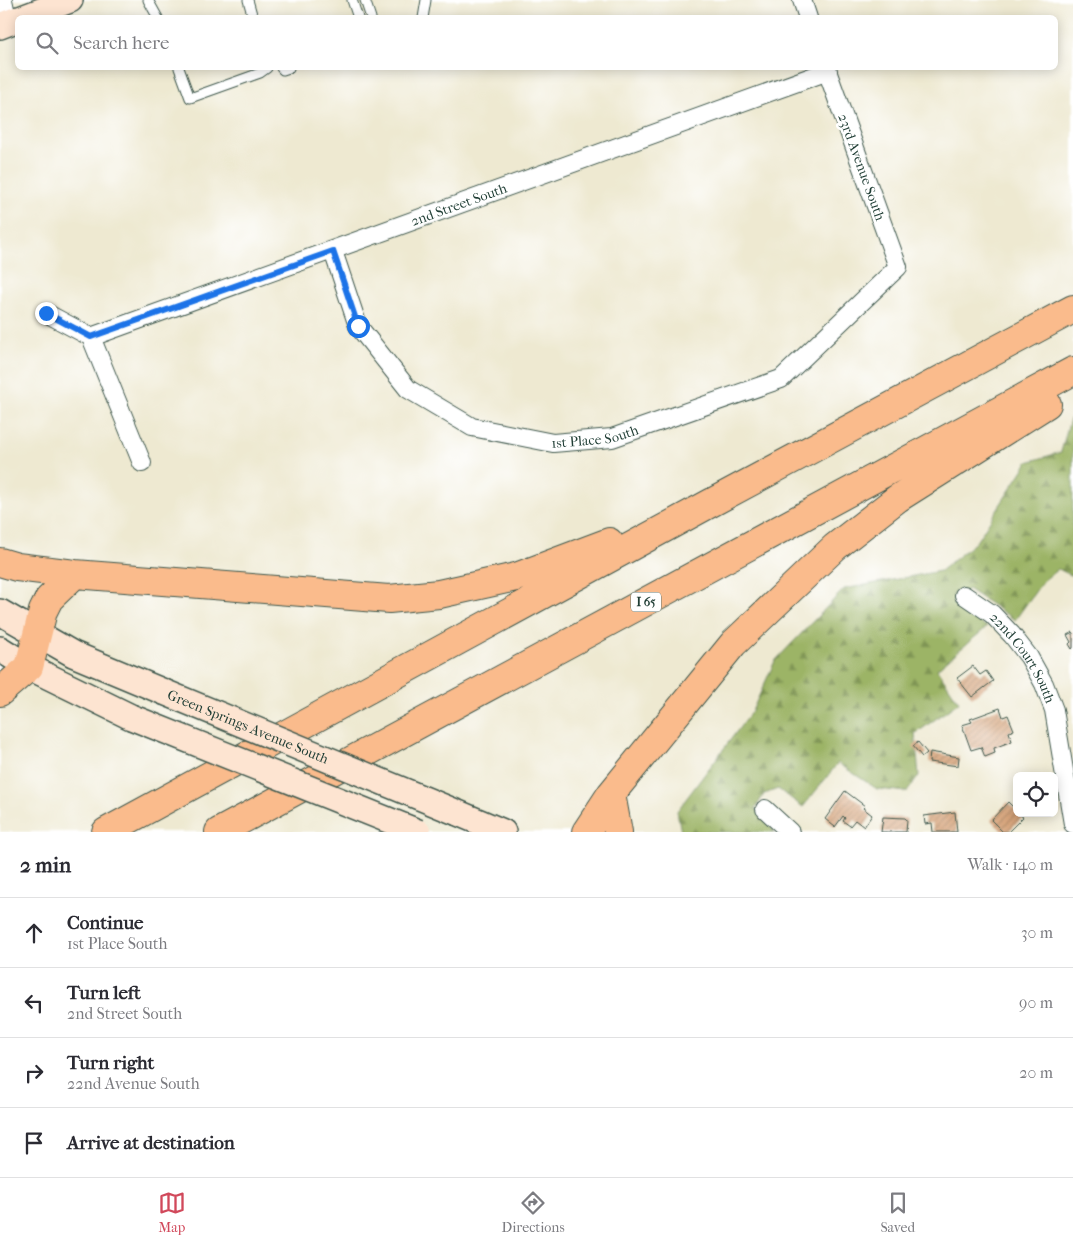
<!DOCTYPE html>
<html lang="en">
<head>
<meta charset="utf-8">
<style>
  body { margin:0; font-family:"IM FELL French Canon",serif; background:#f7f7f7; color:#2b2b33 }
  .controls { position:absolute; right:15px; bottom:15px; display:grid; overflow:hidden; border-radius:8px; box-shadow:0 2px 12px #0003 }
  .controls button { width:45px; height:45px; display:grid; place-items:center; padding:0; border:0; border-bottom:1px solid #e1e1e2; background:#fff; color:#2b2b33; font:25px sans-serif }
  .stop { position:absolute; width:15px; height:15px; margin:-11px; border:4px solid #1a73e8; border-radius:50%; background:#fff }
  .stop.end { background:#1a73e8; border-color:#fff; box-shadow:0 1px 5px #0008 }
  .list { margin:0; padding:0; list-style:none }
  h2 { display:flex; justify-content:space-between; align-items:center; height:65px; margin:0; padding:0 20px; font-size:21px }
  h2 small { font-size:16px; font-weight:400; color:#7c7c81 }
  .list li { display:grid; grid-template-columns:32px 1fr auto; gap:15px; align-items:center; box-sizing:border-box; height:70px; padding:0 20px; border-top:1px solid #e1e1e2 }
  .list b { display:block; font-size:19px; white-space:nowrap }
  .list p { margin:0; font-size:16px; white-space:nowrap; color:#7c7c81 }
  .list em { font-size:16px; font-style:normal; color:#7c7c81 }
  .icon { flex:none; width:28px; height:28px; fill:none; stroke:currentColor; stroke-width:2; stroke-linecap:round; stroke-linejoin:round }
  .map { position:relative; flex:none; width:1073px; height:832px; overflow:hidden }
  .search { position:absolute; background:#fff; box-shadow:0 2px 12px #0003; left:15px; right:15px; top:15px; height:55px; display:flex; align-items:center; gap:12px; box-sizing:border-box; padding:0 18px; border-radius:8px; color:#7c7c81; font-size:19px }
  .sheet { height:345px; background:#fff }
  nav { display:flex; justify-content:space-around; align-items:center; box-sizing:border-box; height:70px; border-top:1px solid #e1e1e2; background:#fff; font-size:14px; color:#7c7c81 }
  nav a { display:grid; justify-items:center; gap:2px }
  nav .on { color:#d1495b }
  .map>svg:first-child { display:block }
</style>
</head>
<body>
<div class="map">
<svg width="1073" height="832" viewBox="0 0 1073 832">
  <defs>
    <pattern id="forest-firs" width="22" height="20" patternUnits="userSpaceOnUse" patternTransform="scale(1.25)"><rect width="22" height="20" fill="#9cb466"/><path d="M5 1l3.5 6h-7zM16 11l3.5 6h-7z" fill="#7f9455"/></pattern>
    <pattern id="building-hatch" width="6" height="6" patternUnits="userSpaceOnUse" patternTransform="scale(1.25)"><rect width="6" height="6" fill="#d49f73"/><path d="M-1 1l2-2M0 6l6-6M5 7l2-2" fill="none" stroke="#ab835f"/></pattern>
  </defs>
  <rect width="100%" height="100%" fill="#fff"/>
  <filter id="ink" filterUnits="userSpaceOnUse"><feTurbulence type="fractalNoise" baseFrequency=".02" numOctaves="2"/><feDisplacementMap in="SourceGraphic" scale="10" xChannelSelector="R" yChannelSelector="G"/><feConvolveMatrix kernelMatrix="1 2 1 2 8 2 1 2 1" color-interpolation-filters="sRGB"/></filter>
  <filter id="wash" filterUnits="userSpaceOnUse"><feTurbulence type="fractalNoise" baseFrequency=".0096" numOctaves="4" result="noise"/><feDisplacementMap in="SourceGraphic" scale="20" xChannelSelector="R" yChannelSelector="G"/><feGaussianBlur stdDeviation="1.12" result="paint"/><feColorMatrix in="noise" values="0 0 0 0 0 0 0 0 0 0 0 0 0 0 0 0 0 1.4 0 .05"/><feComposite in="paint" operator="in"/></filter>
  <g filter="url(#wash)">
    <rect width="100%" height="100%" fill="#eee9d1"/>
    <path fill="url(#forest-firs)" stroke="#5e784d" d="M1073,417v159l-15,-7 -15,12 -28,39 -47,-31 -16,14 35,24 -50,42 22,33 -44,32 4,42 -12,16 -30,-3 -39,-26 -35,44 -25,-18 -14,5 -9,15 20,23h-94l-4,-21 75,-100 23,-50 69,-72 96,-18 36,-29 52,-80 33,-10 9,-33z"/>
    <g id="blocks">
      <path fill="url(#building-hatch)" d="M1073,632v16l-1,1 -3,-5 2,-2 -4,-7z
        M973,666l7,9 6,-4 7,10 -21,16 -15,-19z
        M1000,708l3,9 5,-2 6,15 -5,2 3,9 -18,7 1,5 -10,4 -4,-10 -10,3 -9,-25 10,-3 -2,-3z
        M918,742l9,11 -5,4 -9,-11z
        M930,752l29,5 -1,9 -29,-4z
        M845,791l20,15 -2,2 9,7 -8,12 -9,-7 -5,6 -7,-5 2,-3 -2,-2 -8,11 -10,-8z
        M1008,802l9,9v2l6,4 -15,15h-5l-12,-12z
        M955,812l2,20h-24l-1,-9 -7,1 -1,-8z
        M883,817l22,1 2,2 -1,12h-25z"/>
    </g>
  </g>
  <g filter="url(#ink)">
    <use href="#blocks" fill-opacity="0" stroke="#3e574c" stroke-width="1"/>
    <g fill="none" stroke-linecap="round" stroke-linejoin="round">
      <g stroke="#3e574c" stroke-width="11">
        <path id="lane" d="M148,0l10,18
          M248,0l5,18
          M352,0l6,18
          M365,0l6,18
          M423,18l3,-18
          M179,68l11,30 70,-25 7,-5
          M281,68l2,2 6,-2"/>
      </g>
      <g stroke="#3e574c" stroke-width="20">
        <g id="street">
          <path d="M3,0l5,23"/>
          <path d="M802,0l6,18"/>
          <path id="s1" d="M333,251l25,75 50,63 64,38 81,16 59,-5 169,-59 117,-112 -72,-199"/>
          <path d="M46,313l45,24 51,126"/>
          <path id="s2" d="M91,337l737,-266"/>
          <path id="s3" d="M964,595l28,19 20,21 17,22 15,27 10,26 19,114"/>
          <path d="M765,809l25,23"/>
        </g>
      </g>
      <g stroke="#3e574c" stroke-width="28">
        <path id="secondary" d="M22,18l48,-18
          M0,26l18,-7
          M0,612l73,42 91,38
          M0,649l29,18 102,50
          M458,813l45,19"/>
      </g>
      <g stroke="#3e574c" stroke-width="30">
        <path id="highway" d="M0,562l17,5 58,7 314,25 50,-5 77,-17 93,-35
          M0,692l29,-25 14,-56 6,-12 26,-25
          M611,794l7,38
          M106,832l603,-328 364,-195
          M219,832l854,-461
          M586,832l25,-38 122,-150 102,-97 63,-49 149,-94"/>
      </g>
      <use href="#lane" stroke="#fff" stroke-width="9"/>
      <use href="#street" stroke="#fff" stroke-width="18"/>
      <use href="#secondary" stroke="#fde4d1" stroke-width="25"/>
      <use href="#highway" stroke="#fabb8c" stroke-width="28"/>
      <g stroke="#3e574c" stroke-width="28" stroke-linecap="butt">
        <g id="secondary-bridge">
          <path id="s4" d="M164,692l294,121"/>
          <path d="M131,717l287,115"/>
        </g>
      </g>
      <use href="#secondary-bridge" stroke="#fde4d1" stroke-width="25"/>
    </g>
  </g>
  <g fill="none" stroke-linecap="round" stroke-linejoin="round" filter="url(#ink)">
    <path stroke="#1a73e8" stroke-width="6" d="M46,313l45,24 242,-86 25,75"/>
  </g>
  <g text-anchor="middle" stroke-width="5" stroke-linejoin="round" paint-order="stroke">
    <rect fill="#fff" stroke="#627771" stroke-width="1" x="631" y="592.5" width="30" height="19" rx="4"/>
    <g font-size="12" font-weight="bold" fill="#1f3d34">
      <text x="646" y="606">I 65</text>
    </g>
    <g font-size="14" fill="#1f3d34" stroke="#fff">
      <text transform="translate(862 167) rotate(70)" y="5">23rd Avenue South</text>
      <text dy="5" stroke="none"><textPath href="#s2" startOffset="391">2nd Street South</textPath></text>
      <text dy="5" stroke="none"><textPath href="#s1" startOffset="359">1st Place South</textPath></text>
      <text dy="5" stroke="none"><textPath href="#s3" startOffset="88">22nd Court South</textPath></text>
      <text dy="5" stroke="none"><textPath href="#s4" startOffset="91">Green Springs Avenue South</textPath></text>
    </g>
  </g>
</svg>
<div class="controls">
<button><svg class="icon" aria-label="locate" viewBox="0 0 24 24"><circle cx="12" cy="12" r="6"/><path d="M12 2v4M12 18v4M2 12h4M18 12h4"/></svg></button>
</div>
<div class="stop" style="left:358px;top:326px"></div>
<div class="stop end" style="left:46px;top:313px"></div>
<div class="search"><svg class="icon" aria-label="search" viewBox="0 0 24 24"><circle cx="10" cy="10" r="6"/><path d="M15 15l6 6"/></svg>Search here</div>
</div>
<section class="sheet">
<h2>2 min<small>Walk · 140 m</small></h2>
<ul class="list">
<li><svg class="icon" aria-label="ahead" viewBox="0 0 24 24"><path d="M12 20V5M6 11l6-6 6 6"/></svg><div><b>Continue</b><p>1st Place South</p></div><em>30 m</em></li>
<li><svg class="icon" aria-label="left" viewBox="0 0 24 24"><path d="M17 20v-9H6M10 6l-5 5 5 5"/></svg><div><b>Turn left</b><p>2nd Street South</p></div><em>90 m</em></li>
<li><svg class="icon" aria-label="right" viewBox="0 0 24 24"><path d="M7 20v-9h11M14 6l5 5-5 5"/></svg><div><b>Turn right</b><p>22nd Avenue South</p></div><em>20 m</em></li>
<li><svg class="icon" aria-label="arrive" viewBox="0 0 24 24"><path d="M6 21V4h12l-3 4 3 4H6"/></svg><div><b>Arrive at destination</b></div></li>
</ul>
</section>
<nav>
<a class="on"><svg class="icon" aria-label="map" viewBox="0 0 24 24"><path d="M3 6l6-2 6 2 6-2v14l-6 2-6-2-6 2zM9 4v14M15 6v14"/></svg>Map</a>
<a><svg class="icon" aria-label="directions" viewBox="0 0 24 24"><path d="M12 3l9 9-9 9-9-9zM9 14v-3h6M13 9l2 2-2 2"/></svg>Directions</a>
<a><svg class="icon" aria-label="saved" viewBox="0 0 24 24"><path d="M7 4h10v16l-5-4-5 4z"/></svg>Saved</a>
</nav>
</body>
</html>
